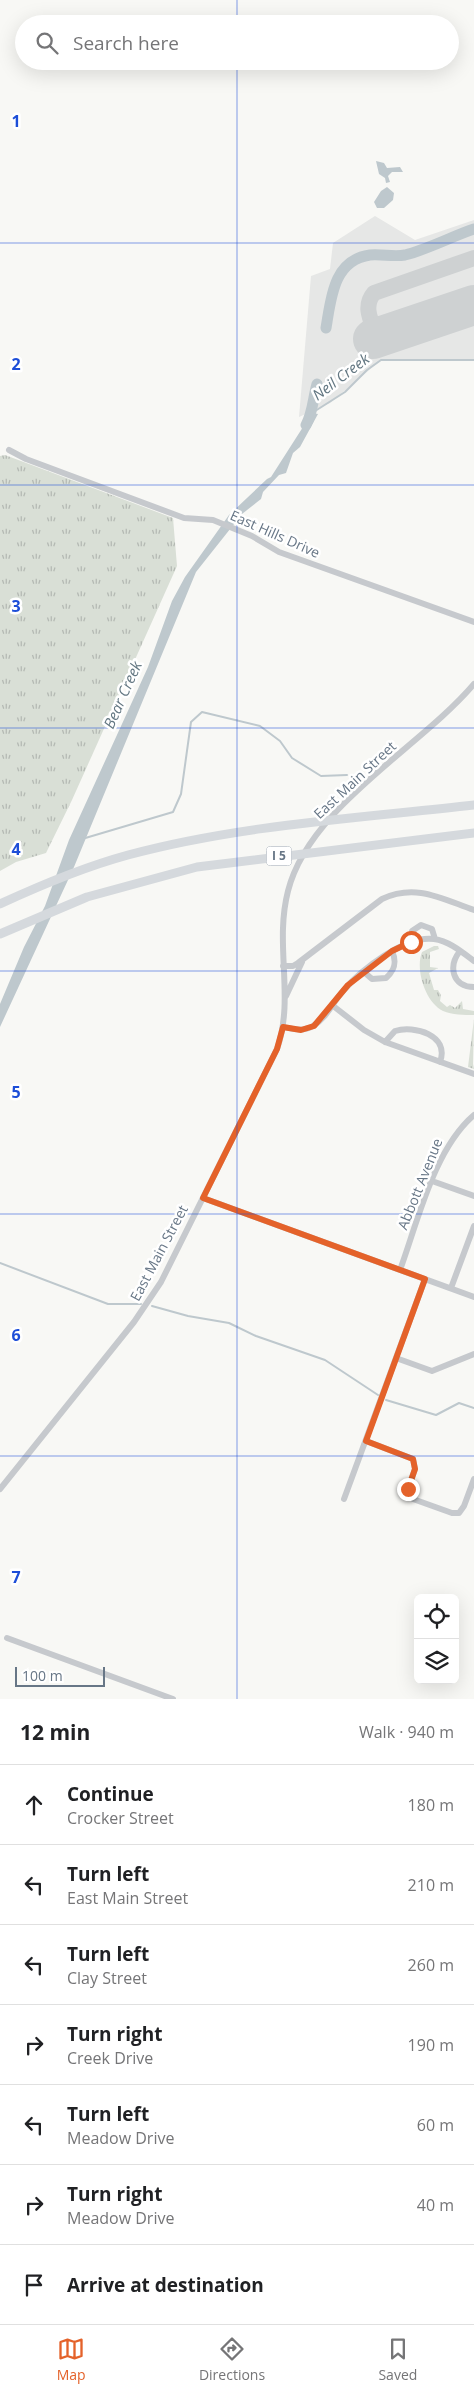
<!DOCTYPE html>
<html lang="en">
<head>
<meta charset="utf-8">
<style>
  body { margin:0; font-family:"Open Sans",sans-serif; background:#f6f6f6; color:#202124 }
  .controls { position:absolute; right:15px; bottom:15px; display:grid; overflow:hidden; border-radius:8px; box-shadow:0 5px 20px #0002 }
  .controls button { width:45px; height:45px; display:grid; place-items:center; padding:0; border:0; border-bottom:1px solid #e0e0e0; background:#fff; color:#202124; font:25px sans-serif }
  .scale { position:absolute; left:15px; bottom:12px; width:90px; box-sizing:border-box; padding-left:5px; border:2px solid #677686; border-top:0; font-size:14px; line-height:18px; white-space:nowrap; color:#677686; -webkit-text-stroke:4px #fff; paint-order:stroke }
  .stop { position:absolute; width:15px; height:15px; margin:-11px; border:4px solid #e4622a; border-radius:50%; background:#fff }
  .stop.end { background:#e4622a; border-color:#fff; box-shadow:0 1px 5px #0008 }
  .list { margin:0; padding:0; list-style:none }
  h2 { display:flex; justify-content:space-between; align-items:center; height:65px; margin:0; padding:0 20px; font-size:21px }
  h2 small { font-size:16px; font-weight:400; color:#757577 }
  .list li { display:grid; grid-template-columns:32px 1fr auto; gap:15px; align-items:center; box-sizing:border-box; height:80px; padding:0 20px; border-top:1px solid #e0e0e0 }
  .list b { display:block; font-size:19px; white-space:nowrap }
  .list p { margin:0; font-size:16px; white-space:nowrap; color:#757577 }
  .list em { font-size:16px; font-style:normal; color:#757577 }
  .icon { flex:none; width:28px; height:28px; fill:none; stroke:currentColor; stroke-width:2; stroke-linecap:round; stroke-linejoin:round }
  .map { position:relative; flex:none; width:474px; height:1699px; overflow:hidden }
  .search { position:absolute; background:#fff; box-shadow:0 5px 20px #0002; left:15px; right:15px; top:15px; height:55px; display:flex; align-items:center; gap:12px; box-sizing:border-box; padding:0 18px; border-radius:28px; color:#757577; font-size:19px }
  .sheet { height:625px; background:#fff }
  nav { display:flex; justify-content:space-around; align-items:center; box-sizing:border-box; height:70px; border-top:1px solid #e0e0e0; background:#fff; font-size:14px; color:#757577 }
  nav a { display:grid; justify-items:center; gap:2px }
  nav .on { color:#e4622a }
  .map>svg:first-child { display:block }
</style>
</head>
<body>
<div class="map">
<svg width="474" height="1699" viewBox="0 0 474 1699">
  <defs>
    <pattern id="grass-tufts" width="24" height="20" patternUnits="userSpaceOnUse" patternTransform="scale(1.25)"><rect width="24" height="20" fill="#d9dfd6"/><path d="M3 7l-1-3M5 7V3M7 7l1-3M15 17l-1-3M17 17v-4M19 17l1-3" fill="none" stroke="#b4b9b3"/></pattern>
  </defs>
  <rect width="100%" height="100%" fill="#f8f8f5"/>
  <path fill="#e6e7e6" d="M375,216l40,24 59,-20v140h-93l-51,43 -31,14 12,-141 19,-7 3,-26z"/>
  <path fill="url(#grass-tufts)" d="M5,455l168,63 4,48 -105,234 -26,53 -30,9 -16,9v-415z
    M434,946h4l1,3 -9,3v15l8,1 -9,5 5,17h4l3,5 -1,6 7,6 3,-2 5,3 7,-7 1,8 11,2v4c-10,0 -22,0 -31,-4 -18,-9 -28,-42 -21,-59z
    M474,1019l-1,45 1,5 -6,-2z"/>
  <path fill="#bec8cd" d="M376,161l8,2 3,5 13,-1 3,5h-11l-4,4 2,6 -4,1 -1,-5 -6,-4z
    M387,187l7,6 -1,7 -9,8h-7l-3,-6 7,-11z
    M308,412l10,2 -18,33 -7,6 -7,20 -7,2 -16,17 -2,7 -19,15 -46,58 -122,295 -74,160v-23l24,-57 21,-41 24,-66 79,-173 24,-66 13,-24 44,-62 38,-36 4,-2 32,-50z"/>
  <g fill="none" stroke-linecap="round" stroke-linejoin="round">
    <path stroke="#bec8cd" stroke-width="2" d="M312,413l33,-21 22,-22 14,-10h93
      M82,839l91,-27 8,-18 10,-72 11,-10 58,14 20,15 12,17 29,18 26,-1
      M0,1263l108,41h33
      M152,1306l36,10 41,7 27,13 69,24 53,35
      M386,1400l50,15 23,-12 15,5"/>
    <path stroke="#bec8cd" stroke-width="11" d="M326,328c5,-29 7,-68 44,-73 12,-1 24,2 35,0 21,-5 48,-19 69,-26
      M306,425c7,-13 7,-27 11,-41"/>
    <path stroke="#ced1d2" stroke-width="16" d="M377,337c-5,-15 -15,-30 -3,-44l100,-35"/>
    <path stroke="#ced1d2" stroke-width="40" d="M373,339l101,-34"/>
    <path stroke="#c6c9cd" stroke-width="6" d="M9,450l17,9 158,59 29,2 39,16 27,16 195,70
      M411,942l1,-11 9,-6 11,4 3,10
      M460,951c-12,15 -8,36 14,36
      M283,966h10l5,-3 84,-64c34,-16 60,0 92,11
      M364,972l8,7 14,-1c9,-8 11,-16 6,-27
      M286,996l16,-34
      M332,1005l32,25 21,12 89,32
      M283,1027c10,2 20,5 30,-1 13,-7 20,-24 30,-35 18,-21 62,-56 91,-52 15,2 28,13 40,22
      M385,1042l10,-11c19,-6 55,4 45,31
      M432,1181l42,15
      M203,1198l271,99
      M400,1270c18,-49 34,-121 74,-155
      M451,1288l23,-62
      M396,1358l36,13 42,-17
      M366,1441l47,18 2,10 -7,20 5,10 39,14h7l5,-7 10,-27
      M0,1489l134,-167 27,-40 116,-233c18,-51 -3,-104 11,-158 21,-84 132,-143 186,-207
      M344,1499l81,-220
      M7,1638l166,61"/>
    <path stroke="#d5d9dd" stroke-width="9" d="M0,904c41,-19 84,-37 128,-49 111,-30 232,-37 346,-50
      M0,934l87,-37 110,-30 277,-34"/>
  </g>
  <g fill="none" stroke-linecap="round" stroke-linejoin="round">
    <path stroke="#e4622a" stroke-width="6" d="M408,1489l7,-20 -2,-10 -47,-18 59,-162 -222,-81 74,-149 6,-22 18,3 13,-4 34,-41 44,-34 19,-9"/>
  </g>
  <path fill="none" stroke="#1d4ed8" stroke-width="1" stroke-opacity="0.55" d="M237,0v24M237,61v1638M0,243h474M0,485h474M0,728h474M0,971h474M0,1214h474M0,1456h474"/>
  <g text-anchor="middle" stroke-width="5" stroke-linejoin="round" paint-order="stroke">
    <rect fill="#fff" stroke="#959faa" stroke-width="1" x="266.5" y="846.5" width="25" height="19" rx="4"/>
    <g font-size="12" font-weight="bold" fill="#677686">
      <text x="279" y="860">I 5</text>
    </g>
    <g font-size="14" fill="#677686" stroke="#fff">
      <text transform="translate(275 534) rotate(24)" y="5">East Hills Drive</text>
      <text transform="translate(355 780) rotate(-43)" y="5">East Main Street</text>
      <text transform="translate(420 1184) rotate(-68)" y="5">Abbott Avenue</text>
      <text transform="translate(159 1253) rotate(-62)" y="5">East Main Street</text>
    </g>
    <g font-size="15" font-style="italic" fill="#637782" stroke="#fff">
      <text transform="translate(341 377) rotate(-37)" y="5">Neil Creek</text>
      <text transform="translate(123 695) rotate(-66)" y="5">Bear Creek</text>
    </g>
  </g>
  <g font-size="16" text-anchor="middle" font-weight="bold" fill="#1d4ed8" stroke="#fff" stroke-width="5" stroke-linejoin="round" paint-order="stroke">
    <text x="16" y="127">1</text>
    <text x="16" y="370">2</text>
    <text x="16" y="612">3</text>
    <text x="16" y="855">4</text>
    <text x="16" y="1098">5</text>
    <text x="16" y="1341">6</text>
    <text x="16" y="1583">7</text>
  </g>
</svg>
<div class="controls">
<button><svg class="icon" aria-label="locate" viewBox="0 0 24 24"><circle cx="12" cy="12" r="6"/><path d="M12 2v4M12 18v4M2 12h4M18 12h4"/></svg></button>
<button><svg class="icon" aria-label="layers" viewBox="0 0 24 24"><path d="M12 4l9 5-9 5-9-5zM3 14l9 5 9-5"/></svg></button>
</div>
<div class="scale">100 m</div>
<div class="stop" style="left:411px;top:942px"></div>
<div class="stop end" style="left:408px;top:1489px"></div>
<div class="search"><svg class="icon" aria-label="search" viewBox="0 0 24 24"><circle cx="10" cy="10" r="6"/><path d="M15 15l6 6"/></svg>Search here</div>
</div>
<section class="sheet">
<h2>12 min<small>Walk · 940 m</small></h2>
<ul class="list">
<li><svg class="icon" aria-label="ahead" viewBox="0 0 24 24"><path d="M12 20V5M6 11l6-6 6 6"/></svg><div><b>Continue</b><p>Crocker Street</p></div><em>180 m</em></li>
<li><svg class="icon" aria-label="left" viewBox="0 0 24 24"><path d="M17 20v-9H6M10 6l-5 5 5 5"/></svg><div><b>Turn left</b><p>East Main Street</p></div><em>210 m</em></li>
<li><svg class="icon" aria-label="left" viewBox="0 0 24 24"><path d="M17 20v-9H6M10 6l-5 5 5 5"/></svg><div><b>Turn left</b><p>Clay Street</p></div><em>260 m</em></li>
<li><svg class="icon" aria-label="right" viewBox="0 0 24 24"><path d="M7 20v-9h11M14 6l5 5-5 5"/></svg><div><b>Turn right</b><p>Creek Drive</p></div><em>190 m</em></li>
<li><svg class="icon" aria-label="left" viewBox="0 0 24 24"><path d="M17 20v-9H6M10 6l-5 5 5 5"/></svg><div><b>Turn left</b><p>Meadow Drive</p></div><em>60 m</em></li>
<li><svg class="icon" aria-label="right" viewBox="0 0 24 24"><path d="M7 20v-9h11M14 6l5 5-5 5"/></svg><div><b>Turn right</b><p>Meadow Drive</p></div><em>40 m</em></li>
<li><svg class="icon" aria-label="arrive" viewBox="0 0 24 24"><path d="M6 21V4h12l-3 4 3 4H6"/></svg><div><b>Arrive at destination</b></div></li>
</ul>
</section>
<nav>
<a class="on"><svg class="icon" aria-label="map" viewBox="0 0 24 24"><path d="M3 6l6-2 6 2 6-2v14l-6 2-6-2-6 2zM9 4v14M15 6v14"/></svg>Map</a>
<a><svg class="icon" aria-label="directions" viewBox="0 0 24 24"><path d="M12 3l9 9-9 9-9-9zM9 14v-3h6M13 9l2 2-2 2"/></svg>Directions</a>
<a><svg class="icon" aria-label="saved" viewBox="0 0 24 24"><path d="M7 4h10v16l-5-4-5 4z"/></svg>Saved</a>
</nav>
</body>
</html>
